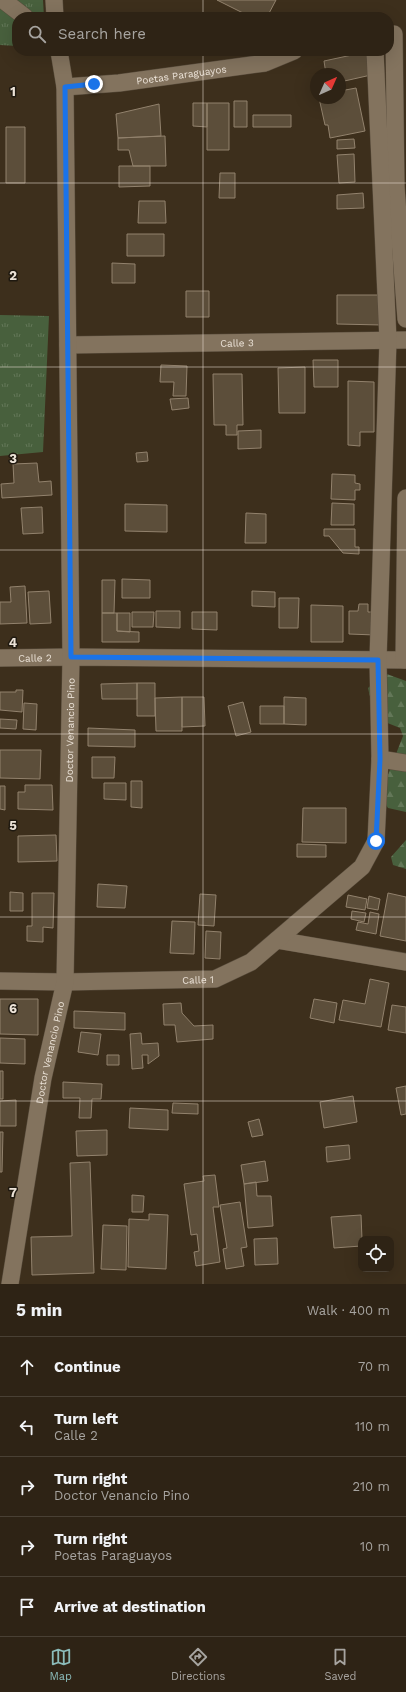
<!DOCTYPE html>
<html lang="en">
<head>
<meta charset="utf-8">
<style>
  body { margin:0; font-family:"Work Sans",sans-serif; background:#362b1e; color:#f1f3f6 }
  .controls { position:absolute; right:12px; bottom:12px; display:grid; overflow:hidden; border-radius:8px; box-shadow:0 4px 16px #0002 }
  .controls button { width:36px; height:36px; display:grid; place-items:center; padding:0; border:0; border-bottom:1px solid #494034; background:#2e2315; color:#f1f3f6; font:20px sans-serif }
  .compass { position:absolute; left:310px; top:68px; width:36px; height:36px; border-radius:50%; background:#2e2315; box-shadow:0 4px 16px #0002; rotate:45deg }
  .stop { position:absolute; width:12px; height:12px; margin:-9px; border:3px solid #1a73e8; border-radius:50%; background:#fff }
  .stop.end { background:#1a73e8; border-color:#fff; box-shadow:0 1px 4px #0008 }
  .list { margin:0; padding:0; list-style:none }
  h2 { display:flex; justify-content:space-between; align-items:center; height:52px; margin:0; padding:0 16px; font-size:17px }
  h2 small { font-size:13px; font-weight:400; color:#a7a4a0 }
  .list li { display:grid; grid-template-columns:26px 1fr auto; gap:12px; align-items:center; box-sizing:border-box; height:60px; padding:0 16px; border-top:1px solid #494034 }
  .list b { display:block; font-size:15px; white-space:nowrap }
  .list p { margin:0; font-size:13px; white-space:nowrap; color:#a7a4a0 }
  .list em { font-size:13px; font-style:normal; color:#a7a4a0 }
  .icon { flex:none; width:22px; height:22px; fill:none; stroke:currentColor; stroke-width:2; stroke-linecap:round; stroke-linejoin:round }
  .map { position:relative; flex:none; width:406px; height:1284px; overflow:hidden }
  .search { position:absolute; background:#2e2315; box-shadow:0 4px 16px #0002; left:12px; right:12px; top:12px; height:44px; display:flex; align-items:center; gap:10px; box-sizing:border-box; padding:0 14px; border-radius:16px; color:#a7a4a0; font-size:15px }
  .sheet { height:352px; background:#2e2315 }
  nav { display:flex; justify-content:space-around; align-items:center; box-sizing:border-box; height:56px; border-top:1px solid #494034; background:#2e2315; font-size:11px; color:#a7a4a0 }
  nav a { display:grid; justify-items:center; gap:2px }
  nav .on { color:#8bbbb9 }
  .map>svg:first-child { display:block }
</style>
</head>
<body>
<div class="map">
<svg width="406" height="1284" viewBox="0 0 406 1284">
  <defs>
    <pattern id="grass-tufts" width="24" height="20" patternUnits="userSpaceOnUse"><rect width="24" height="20" fill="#48603d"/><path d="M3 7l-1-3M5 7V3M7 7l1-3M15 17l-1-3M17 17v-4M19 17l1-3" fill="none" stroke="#637758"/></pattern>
    <pattern id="forest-firs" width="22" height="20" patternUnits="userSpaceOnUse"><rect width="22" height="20" fill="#48603d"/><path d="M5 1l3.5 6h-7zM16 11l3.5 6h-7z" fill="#637758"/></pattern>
  </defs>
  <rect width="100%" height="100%" fill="#3d2f1c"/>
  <path fill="url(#grass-tufts)" d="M0,0h43l1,17h-27v29l-17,-1z
    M0,315l49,1 -6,136 -43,4z"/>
  <path fill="url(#forest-firs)" d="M384,673l22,8v131l-18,-4 -8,-13 23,-59 -3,-8 -25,-10 -7,-30z
    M406,840v29l-13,-4 -2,-8z"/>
  <path fill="#5c4e3a" stroke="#92826d" d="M217,0h59l-9,17h-16z
    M366,52l5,23 -31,7v-8h-14l-2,-13z
    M356,88l9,43 -35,7 -2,-13h-3l-6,-27h21v-7z
    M234,101h13v26h-13z
    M193,103h14v24l-14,-1z
    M207,103h22v47h-22z
    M159,104l2,32 -43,2 -2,-24z
    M253,115h38v12h-38z
    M6,127h19v56h-19z
    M165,136l1,30h-33l-4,-16h-11v-12z
    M354,139l1,9 -18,1v-9z
    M354,154l1,28 -16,1 -2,-28z
    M119,166h31v20l-31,1z
    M220,173h15v25h-16z
    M363,193l1,15 -27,1v-14z
    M139,201h26l1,22h-28z
    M127,234h37v22h-37z
    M112,263l23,1v19h-23z
    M186,291h23v26h-23z
    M337,295h45v30l-45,-1z
    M313,360h25v27h-24z
    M161,365l26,1 -1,30h-13l1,-14h-14z
    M305,367v46h-26l-1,-45z
    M213,374h29l1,51h-6v10h-11v-10h-12z
    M348,381l26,1v50h-14v14l-12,-1z
    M188,398l1,10 -17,2 -2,-11z
    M261,430v18l-23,1v-18z
    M147,452l1,9 -11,1 -1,-9z
    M37,463l2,19 12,-1 1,14 -50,3 -1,-14 13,-1 -1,-19z
    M332,474l23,1v8l5,1v6h-5v10l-24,-1z
    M332,503l22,1v21h-23z
    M125,504l42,1v27l-42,-1z
    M42,507l1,26 -20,1 -2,-26z
    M246,513l20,1v29h-21z
    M324,529h31v18h4v7l-16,-1 -14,-17h-5z
    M122,579l28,1v18h-28z
    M102,580h13l-1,33h-12z
    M25,586l2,37 -27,1v-22h11l-1,-15z
    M49,591l2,32 -21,1 -2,-32z
    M252,591l23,1v15l-23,-1z
    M279,598h20l-1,30h-19z
    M359,604h9v8h8l-1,23 -26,-1v-23h9z
    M311,605l32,1v36h-32z
    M156,611h24v17l-24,-1z
    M132,612h22l-1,15h-21z
    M192,612h25v18l-25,-1z
    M102,613h15v18l22,1v10h-37z
    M117,613h13v19l-13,-1z
    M137,683h18v33h-18z
    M137,683v16h-35l-1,-15z
    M16,690h7l-1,22 -22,-2v-18h16z
    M182,697v34h-26l-1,-33z
    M182,697h22l1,29 -23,1z
    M284,697l22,1v27l-22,-1z
    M243,702l8,30 -15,4 -8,-30z
    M24,703l13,1 -1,26 -13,-1z
    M260,706h24v18h-24z
    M0,719l17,1 -1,9 -16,-1z
    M88,728l47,2v17l-47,-1z
    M0,750h41l-1,29 -40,-1z
    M92,757h23l-1,21h-22z
    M131,781h11v27l-11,-1z
    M104,783h22v17l-22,-1z
    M25,785h27l1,25 -35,-1v-17h7z
    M0,786h5v24l-5,-1z
    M303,808h43v35l-44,-1z
    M56,835l1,26 -39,1v-26z
    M297,844l29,1v12h-29z
    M98,884l29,2 -2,22 -28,-1z
    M10,892l13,1v18h-13z
    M32,893h22l-1,35 -10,-1v15l-16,-1v-15h5z
    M388,893l18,4v44l-26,-5z
    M200,894l16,1 -2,31 -16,-1z
    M348,895l19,4 -2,11 -19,-3z
    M369,896l11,3 -2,11 -11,-2z
    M352,911l14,2 -2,9 -13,-3z
    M370,912l9,2 -3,20 -20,-4 2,-8 10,2z
    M172,921l23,1 -1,32 -24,-1z
    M206,931l15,1 -1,27 -15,-1z
    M370,979l19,4 -8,44 -42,-7 4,-20 22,4z
    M0,999h38v36l-38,-1z
    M314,999l23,4 -3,20 -24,-5z
    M181,1003l1,10 12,13 19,-1v14l-36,3 -2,-17h-11l-1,-21z
    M392,1005l14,2v26l-18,-3z
    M74,1011l51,2v17l-51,-2z
    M81,1032l20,2 -3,21 -20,-3z
    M141,1033l1,11 16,-1 1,13 -11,8v-9h-6l1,13 -11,1 -2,-35z
    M0,1038l25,1v25l-25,-1z
    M107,1055h12v10h-12z
    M0,1071h3v28h-3z
    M63,1082l39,2 -1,15h-9l-1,19h-12l1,-20h-17z
    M406,1086v28l-5,1 -5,-27z
    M353,1096l4,26 -33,6 -4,-26z
    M16,1100v26h-16v-25z
    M173,1103l25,1v10l-26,-1z
    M130,1108l38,2v20l-39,-2z
    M259,1119l4,16 -11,2 -4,-15z
    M107,1130v25l-30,1 -1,-25z
    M0,1132h3l-1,40h-2z
    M349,1145l1,14 -23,3 -1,-15z
    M265,1161l3,20 -24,3 -3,-19z
    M90,1162l4,111 -62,2 -1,-38 41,-1 -2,-73z
    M215,1175l4,32h-6l7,55 -24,4 -2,-14 5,-1 -2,-17 -6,1 -7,-51 20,-3 -1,-5z
    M256,1182l1,14h14l2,30 -25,2 -4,-44z
    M132,1195l12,1 -1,16h-11z
    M240,1202l7,45 -6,1 3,18 -18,3 -3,-20 4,-1 -7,-43z
    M149,1214l19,1 -2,54 -38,-2 1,-48 20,1z
    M361,1215l1,24h-1v7l-27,2 -3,-31z
    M103,1225l24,1 -1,44 -25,-1z
    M277,1238l1,26 -23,1 -1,-26z"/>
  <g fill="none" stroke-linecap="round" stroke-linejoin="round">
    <g stroke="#584c3c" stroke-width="18">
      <g id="minor">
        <path d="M3,0l22,17"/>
        <path d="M54,0l1,17"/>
        <path d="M394,34l2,153 10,132"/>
        <path id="s1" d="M65,87l54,-4 146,-20 29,-12"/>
        <path id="s2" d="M68,345l338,-5"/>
        <path id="s3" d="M0,658l71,-1 335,3"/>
        <path d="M404,660l2,-162"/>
        <path d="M380,759l26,4"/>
        <path d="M277,940l129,22"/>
        <path id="s4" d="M0,981l65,1 150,-3 36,-17 111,-95 14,-26 4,-82 -2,-99 10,-320 -13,-289"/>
        <path id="s5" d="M10,1284l33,-206 22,-96 6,-325 -6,-570 -6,-36"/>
      </g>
    </g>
    <use href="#minor" stroke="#83735e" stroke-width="17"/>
  </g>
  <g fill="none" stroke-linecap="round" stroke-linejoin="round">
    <path stroke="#1a73e8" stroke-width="5" d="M94,84l-29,3 6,570 307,3 2,99 -4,82"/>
  </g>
  <path fill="none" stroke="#ece3d8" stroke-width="1" stroke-opacity="0.55" d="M203,0v17M203,51v1233M0,183h406M0,367h406M0,550h406M0,734h406M0,917h406M0,1101h406"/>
  <g text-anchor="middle" stroke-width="3" stroke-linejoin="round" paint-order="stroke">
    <g font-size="10" fill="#ece3d8" stroke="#1f1910">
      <text dy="4" stroke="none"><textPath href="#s1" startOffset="117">Poetas Paraguayos</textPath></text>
      <text dy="4" stroke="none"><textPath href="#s2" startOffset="169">Calle 3</textPath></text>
      <text dy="4" stroke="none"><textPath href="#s3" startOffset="35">Calle 2</textPath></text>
      <text dy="4" stroke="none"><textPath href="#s5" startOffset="559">Doctor Venancio Pino</textPath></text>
      <text dy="4" stroke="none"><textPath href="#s4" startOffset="198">Calle 1</textPath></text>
      <text dy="4" stroke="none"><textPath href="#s5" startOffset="235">Doctor Venancio Pino</textPath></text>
    </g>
  </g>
  <g font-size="13" text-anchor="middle" font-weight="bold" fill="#ece3d8" stroke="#1f1910" stroke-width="3" stroke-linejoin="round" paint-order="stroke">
    <text x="13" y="96">1</text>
    <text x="13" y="280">2</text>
    <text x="13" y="463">3</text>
    <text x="13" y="647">4</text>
    <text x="13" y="830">5</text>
    <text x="13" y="1013">6</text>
    <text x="13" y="1197">7</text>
  </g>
</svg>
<div class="controls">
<button><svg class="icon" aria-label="locate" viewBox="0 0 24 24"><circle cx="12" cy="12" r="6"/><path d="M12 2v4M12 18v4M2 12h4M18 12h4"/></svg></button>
</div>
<svg class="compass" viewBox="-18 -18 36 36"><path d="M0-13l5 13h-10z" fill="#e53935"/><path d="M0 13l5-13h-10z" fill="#a7a4a0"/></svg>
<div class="stop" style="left:376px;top:841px"></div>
<div class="stop end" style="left:94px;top:84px"></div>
<div class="search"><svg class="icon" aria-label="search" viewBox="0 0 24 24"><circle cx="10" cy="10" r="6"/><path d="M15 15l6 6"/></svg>Search here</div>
</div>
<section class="sheet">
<h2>5 min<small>Walk · 400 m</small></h2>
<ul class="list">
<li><svg class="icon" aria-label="ahead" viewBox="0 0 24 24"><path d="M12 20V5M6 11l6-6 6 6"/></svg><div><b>Continue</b></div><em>70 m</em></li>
<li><svg class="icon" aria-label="left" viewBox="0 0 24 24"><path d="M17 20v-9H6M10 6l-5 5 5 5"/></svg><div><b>Turn left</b><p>Calle 2</p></div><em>110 m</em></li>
<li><svg class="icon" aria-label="right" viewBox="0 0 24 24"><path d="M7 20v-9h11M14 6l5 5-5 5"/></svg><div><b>Turn right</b><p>Doctor Venancio Pino</p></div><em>210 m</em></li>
<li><svg class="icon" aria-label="right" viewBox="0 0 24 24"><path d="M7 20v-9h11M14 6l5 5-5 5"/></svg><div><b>Turn right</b><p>Poetas Paraguayos</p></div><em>10 m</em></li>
<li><svg class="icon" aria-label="arrive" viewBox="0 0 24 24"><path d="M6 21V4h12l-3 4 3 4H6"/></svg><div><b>Arrive at destination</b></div></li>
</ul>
</section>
<nav>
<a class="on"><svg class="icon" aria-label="map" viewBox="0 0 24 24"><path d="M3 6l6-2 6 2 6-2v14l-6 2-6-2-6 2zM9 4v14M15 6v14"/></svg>Map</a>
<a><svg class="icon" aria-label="directions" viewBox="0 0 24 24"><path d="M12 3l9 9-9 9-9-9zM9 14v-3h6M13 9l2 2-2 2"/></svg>Directions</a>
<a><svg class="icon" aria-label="saved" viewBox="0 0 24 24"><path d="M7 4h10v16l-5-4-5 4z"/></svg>Saved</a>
</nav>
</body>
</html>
